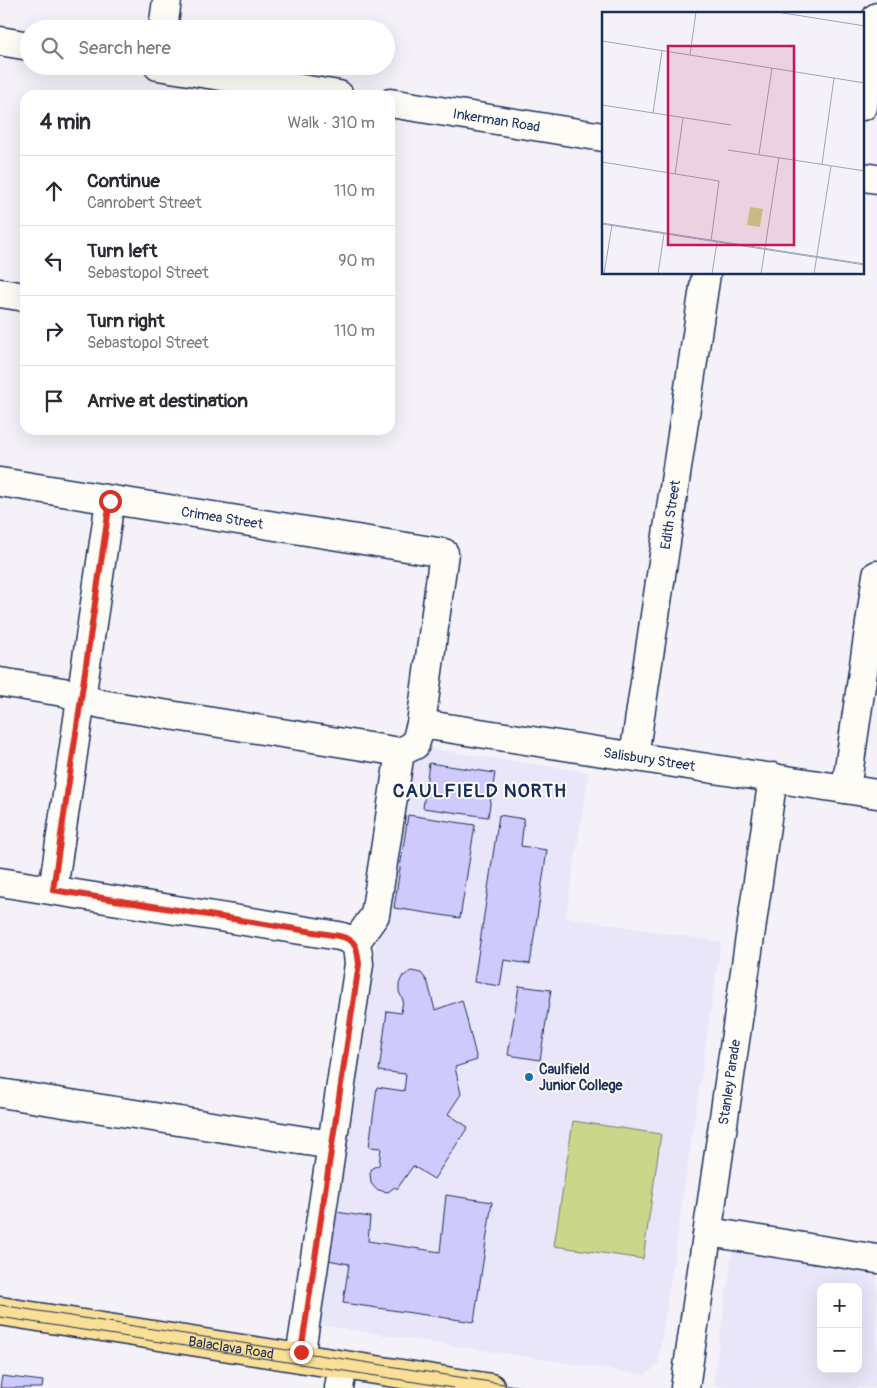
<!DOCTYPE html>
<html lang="en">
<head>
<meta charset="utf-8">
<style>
  body { margin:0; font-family:Pangolin,sans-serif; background:#f7f7f7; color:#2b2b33 }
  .controls { position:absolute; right:15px; bottom:15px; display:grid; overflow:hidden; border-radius:10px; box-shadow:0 5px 20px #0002 }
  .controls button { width:45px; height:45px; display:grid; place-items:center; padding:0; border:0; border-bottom:1px solid #e1e1e2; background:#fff; color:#2b2b33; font:25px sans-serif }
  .stop { position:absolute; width:15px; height:15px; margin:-11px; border:4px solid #d93025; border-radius:50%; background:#fff }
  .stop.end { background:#d93025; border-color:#fff; box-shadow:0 1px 5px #0008 }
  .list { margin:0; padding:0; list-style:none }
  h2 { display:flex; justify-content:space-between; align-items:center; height:65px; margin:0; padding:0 20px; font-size:21px }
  h2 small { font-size:16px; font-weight:400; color:#7c7c81 }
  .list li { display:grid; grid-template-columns:32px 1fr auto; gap:15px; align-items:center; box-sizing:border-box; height:70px; padding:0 20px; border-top:1px solid #e1e1e2 }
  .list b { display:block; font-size:19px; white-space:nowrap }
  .list p { margin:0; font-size:16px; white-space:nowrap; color:#7c7c81 }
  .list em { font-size:16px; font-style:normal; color:#7c7c81 }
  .icon { flex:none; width:28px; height:28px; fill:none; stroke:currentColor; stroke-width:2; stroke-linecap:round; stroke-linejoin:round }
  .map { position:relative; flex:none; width:877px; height:1388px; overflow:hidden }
  .search { position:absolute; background:#fff; box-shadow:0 5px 20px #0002; left:20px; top:20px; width:375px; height:55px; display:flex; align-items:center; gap:12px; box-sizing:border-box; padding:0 18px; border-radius:28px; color:#7c7c81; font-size:19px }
  .panel { position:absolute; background:#fff; box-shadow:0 5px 20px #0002; left:20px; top:90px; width:375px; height:345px; border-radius:15px }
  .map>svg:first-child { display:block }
</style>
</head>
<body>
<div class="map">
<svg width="877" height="1388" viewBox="0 0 877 1388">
  <rect width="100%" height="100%" fill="#f4f2f8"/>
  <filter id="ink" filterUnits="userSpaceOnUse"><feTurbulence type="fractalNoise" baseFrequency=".02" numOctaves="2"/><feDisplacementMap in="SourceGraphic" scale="10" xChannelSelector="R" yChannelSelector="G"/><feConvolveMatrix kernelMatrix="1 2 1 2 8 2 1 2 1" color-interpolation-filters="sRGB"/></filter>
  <g filter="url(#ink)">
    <path fill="#e9e6f9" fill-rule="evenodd" d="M424,748l165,24 -23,145 155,25 -63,423 -13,10 -326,-50 85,-566z
      M734,1241l143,23v124h-147l-17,-3zM821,1287h37v82h-37z"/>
    <path fill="#cad689" stroke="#728274" d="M573,1121l88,13 -18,125 -89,-13z"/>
    <path fill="#d0c9fc" stroke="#1b2f5e" d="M429,763l66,10 -7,44 -65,-9z
      M408,815l67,10 -15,93 -66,-10z
      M499,815l25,4 -3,27 26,4 -17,114 -26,-4 -4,26 -26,-4z
      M411,971l10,2 4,5 3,5 7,27 27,-10 15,60 -22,7 6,27 -13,20 20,13 -34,52 -21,-13 -16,23 -2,-2 -7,5 -6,-1 -6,-2 -2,-2 -3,-4 -1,-10 2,-5 7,-3 2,-17 -12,-1 8,-60 27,4 2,-17 -27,-3 8,-60 14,2 2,-13 -4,-8v-8l3,-7z
      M519,986l32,4 -11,70 -32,-5z
      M446,1195l46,7 -18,120 -131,-19 6,-39 -21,-4 8,-48 34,5 -2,24 72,11z
      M2,1376l41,5 -1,7h-42z"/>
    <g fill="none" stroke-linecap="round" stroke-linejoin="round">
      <g stroke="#1b2f5e" stroke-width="31">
        <g id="minor">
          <path d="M163,29l4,-29"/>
          <path d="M0,41l29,5"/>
          <path d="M158,66l181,29"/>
          <path id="s1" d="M390,103l213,34"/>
          <path d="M863,106l14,-89"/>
          <path d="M863,177l14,2"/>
          <path d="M0,293l25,4"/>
          <path id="s2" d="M0,482l444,71 -23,171 -6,21 -15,7 -299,-48 -38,-12 -63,-10"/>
          <path id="s3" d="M421,724l456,70"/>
          <path id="s4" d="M634,756l72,-482"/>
          <path d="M846,789l31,-214"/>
          <path d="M0,882l339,54c19,5 18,10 20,28l-59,394"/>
          <path d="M53,890l57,-389"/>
          <path d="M355,943l20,-28 25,-163"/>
          <path d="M0,1093l332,52"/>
          <path d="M709,1232l168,27"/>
          <path d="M339,1388l4,-23"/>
          <path id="s5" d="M685,1388l88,-611"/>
        </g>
      </g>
      <g stroke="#1b2f5e" stroke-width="31">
        <g id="major">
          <path id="s6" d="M0,1311l491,77"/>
        </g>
      </g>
      <use href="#minor" stroke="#fdfcf7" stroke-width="28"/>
      <use href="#major" stroke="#fadf96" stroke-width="28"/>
      <path stroke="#1b2f5e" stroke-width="1" d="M0,1305l529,83
        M0,1317l453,71"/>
    </g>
  </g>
  <g fill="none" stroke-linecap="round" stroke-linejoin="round" filter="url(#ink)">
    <path stroke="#d93025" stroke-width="6" d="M110,501l-57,389 286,46c18,4 18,11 20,28l-58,388"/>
  </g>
  <circle fill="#1f6fb2" stroke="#fdfcf7" stroke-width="2" cx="529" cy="1077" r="5"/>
  <g text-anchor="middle" stroke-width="4" stroke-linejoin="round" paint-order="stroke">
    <g font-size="14" fill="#1b2f5e" stroke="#fdfcf7">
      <text dy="5" stroke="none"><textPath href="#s1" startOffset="108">Inkerman Road</textPath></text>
      <text dy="5" stroke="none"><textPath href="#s4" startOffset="244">Edith Street</textPath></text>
      <text dy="5" stroke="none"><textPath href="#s2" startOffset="225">Crimea Street</textPath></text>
      <text dy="5" stroke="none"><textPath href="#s3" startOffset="231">Salisbury Street</textPath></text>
      <text dy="5" stroke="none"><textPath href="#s5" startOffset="309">Stanley Parade</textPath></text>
      <text dy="5" stroke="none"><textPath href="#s6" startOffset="234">Balaclava Road</textPath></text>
    </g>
    <g font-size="14" font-weight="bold" fill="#1b2f5e" stroke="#fdfcf7" text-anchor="start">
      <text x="539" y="1074">Caulfield<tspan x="539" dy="16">Junior College</tspan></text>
    </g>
    <g font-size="19" font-weight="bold" letter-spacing="1" fill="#1b2f5e" stroke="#fdfcf7">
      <text x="480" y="797">CAULFIELD NORTH</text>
    </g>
  </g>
  <g transform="translate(602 12)">
    <rect width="262" height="262" fill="#f4f2f8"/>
    <path d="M148,195l13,2 -3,18 -13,-2z" fill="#cad689"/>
    <path fill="none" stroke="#9da4ba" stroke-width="1" d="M175,0l88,14M0,29l263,42M88,43l6,-43M0,93l129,20M51,101l9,-62M126,138l137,21M157,142l13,-86M0,150l117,19 -8,60M220,152l12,-86M73,162l8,-56M0,211l263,41M0,212l263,41M2,262l8,-49M56,262l6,-40M110,262l5,-32M159,262l18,-117M212,262l17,-108"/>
    <path fill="#c2185b" fill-opacity="0.15" stroke="#c2185b" stroke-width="2.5" d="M66,34h126v199h-126z"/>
    <rect width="262" height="262" fill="none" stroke="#1b2f5e" stroke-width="2.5"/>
  </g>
</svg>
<div class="controls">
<button>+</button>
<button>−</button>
</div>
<div class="stop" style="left:110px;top:501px"></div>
<div class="stop end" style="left:301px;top:1352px"></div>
<div class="search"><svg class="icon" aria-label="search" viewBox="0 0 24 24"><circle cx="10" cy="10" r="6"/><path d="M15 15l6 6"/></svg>Search here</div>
<section class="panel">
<h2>4 min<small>Walk · 310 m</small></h2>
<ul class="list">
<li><svg class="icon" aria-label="ahead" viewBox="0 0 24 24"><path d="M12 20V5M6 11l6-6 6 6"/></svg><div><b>Continue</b><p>Canrobert Street</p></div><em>110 m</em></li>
<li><svg class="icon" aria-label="left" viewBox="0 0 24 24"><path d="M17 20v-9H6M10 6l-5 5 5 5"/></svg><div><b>Turn left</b><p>Sebastopol Street</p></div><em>90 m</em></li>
<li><svg class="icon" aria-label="right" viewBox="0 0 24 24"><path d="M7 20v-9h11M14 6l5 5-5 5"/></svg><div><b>Turn right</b><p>Sebastopol Street</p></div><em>110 m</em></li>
<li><svg class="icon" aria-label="arrive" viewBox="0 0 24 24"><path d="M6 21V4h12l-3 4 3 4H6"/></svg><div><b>Arrive at destination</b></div></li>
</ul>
</section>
</div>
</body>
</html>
